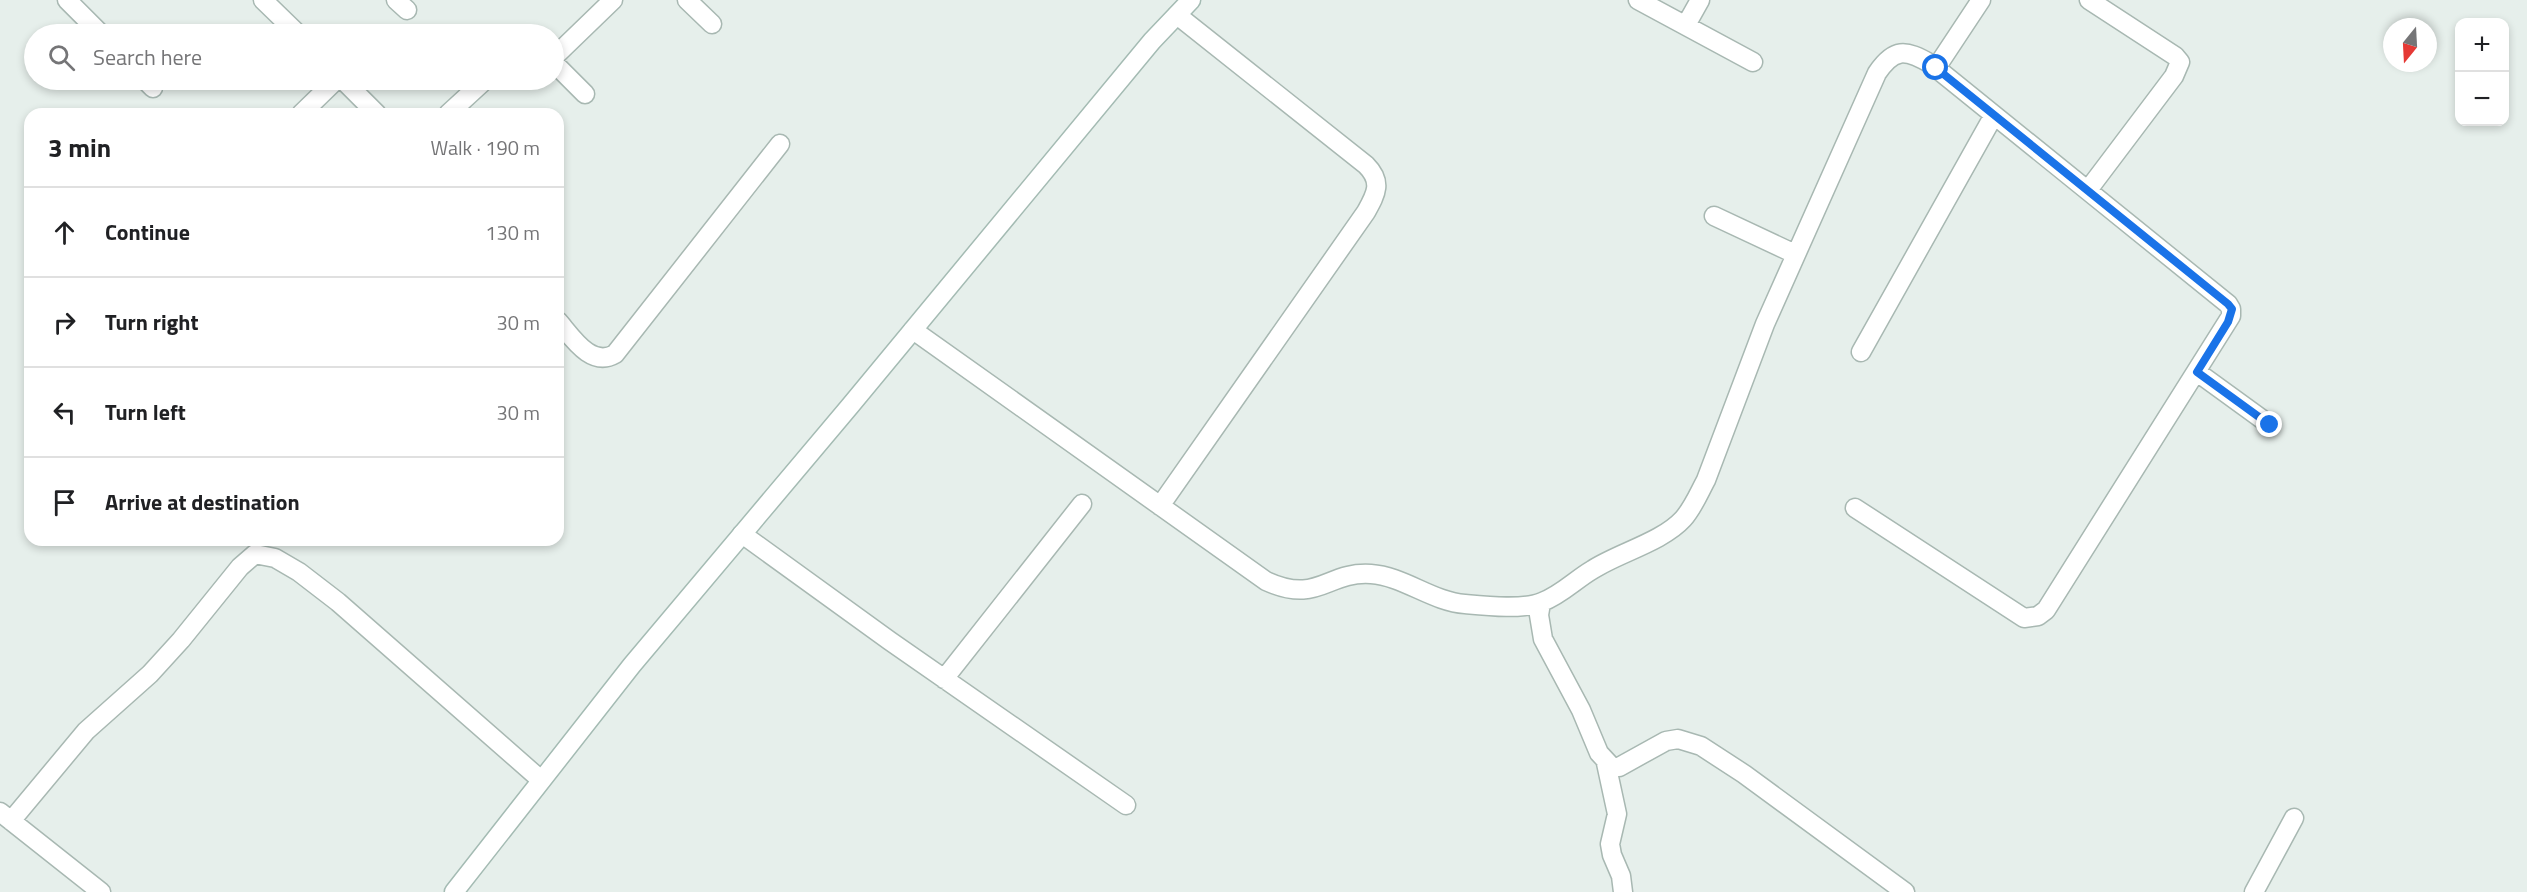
<!DOCTYPE html>
<html lang="en">
<head>
<meta charset="utf-8">
<style>
  body { margin:0; font-family:"Titillium Web",sans-serif; background:#f6f6f6; color:#202124 }
  .controls { position:absolute; right:18px; top:18px; display:grid; overflow:hidden; border-radius:12px; box-shadow:0 3px 9px #0003 }
  .controls button { width:54px; height:54px; display:grid; place-items:center; padding:0; border:0; border-bottom:2px solid #e0e0e0; background:#fff; color:#202124; font:30px sans-serif }
  .compass { position:absolute; left:2383px; top:18px; width:54px; height:54px; border-radius:50%; background:#fff; box-shadow:0 3px 9px #0003; rotate:198deg }
  .stop { position:absolute; width:18px; height:18px; margin:-14px; border:4px solid #1a73e8; border-radius:50%; background:#fff }
  .stop.end { background:#1a73e8; border-color:#fff; box-shadow:0 2px 6px #0008 }
  .list { margin:0; padding:0; list-style:none }
  h2 { display:flex; justify-content:space-between; align-items:center; height:78px; margin:0; padding:0 24px; font-size:26px }
  h2 small { font-size:20px; font-weight:400; color:#757577 }
  .list li { display:grid; grid-template-columns:39px 1fr auto; gap:18px; align-items:center; box-sizing:border-box; height:90px; padding:0 24px; border-top:2px solid #e0e0e0 }
  .list b { display:block; font-size:22px; white-space:nowrap }
  .list em { font-size:20px; font-style:normal; color:#757577 }
  .icon { flex:none; width:33px; height:33px; fill:none; stroke:currentColor; stroke-width:2; stroke-linecap:round; stroke-linejoin:round }
  .map { position:relative; flex:none; width:2527px; height:892px; overflow:hidden }
  .search { position:absolute; background:#fff; box-shadow:0 3px 9px #0003; left:24px; top:24px; width:540px; height:66px; display:flex; align-items:center; gap:15px; box-sizing:border-box; padding:0 21px; border-radius:33px; color:#757577; font-size:22px }
  .panel { position:absolute; background:#fff; box-shadow:0 3px 9px #0003; left:24px; top:108px; width:540px; height:438px; border-radius:18px }
  .map>svg:first-child { display:block }
</style>
</head>
<body>
<div class="map">
<svg width="2527" height="892" viewBox="0 0 2527 892">
  <rect width="100%" height="100%" fill="#e6efeb"/>
  <g fill="none" stroke-linecap="round" stroke-linejoin="round">
    <g stroke="#a8b8b2" stroke-width="21">
      <path id="street" d="M67,0l34,34
        M263,0l35,34
        M396,0l11,10
        M687,0l25,24
        M1638,0l115,62
        M1686,25l14,-25
        M554,57l59,-57
        M554,63l31,31
        M1936,68l45,-68
        M145,80l8,8
        M343,80l34,34
        M301,114l35,-34
        M448,114l37,-34
        M2088,190l86,-114 6,-14 -5,-6 -86,-56
        M1714,216l81,38
        M558,321c14,16 33,47 57,33l165,-210
        M913,330l353,251c53,24 60,-10 105,-7 32,2 62,28 94,30 21,2 59,6 77,-2 19,-7 33,-22 50,-32 26,-17 70,-28 91,-51 10,-11 16,-26 23,-39l59,-156 112,-251c17,-25 28,-24 54,-9l297,240 3,5v7l-185,294 -8,6 -14,2 -169,-110
        M1861,352l133,-237
        M2197,372l73,53
        M1160,506l206,-294c10,-18 17,-30 0,-47l-189,-150
        M742,534l148,107 236,164
        M1541,603l-2,12 4,24 38,71 18,43 13,14h7l47,-26 12,-2 23,7 43,28 161,118
        M944,679l138,-175
        M1606,763l11,51 -7,30 2,11 9,21 2,16
        M0,812l101,80
        M11,821l75,-90 64,-57 31,-34 59,-73 15,-13 20,4 24,14 39,30 203,178
        M2254,892l40,-74"/>
    </g>
    <g stroke="#a4bbb3" stroke-width="21">
      <path id="secondary" d="M454,892l178,-227 218,-259 302,-365 39,-41"/>
    </g>
    <use href="#street" stroke="#fff" stroke-width="18"/>
    <use href="#secondary" stroke="#fff" stroke-width="18"/>
  </g>
  <g fill="none" stroke-linecap="round" stroke-linejoin="round">
    <path stroke="#1a73e8" stroke-width="8" d="M1936,68l292,236 4,5 -4,13 -31,50 73,53"/>
  </g>
</svg>
<div class="controls">
<button>+</button>
<button>−</button>
</div>
<svg class="compass" viewBox="-18 -18 36 36"><path d="M0-13l5 13h-10z" fill="#e53935"/><path d="M0 13l5-13h-10z" fill="#757577"/></svg>
<div class="stop" style="left:1936px;top:68px"></div>
<div class="stop end" style="left:2270px;top:425px"></div>
<div class="search"><svg class="icon" aria-label="search" viewBox="0 0 24 24"><circle cx="10" cy="10" r="6"/><path d="M15 15l6 6"/></svg>Search here</div>
<section class="panel">
<h2>3 min<small>Walk · 190 m</small></h2>
<ul class="list">
<li><svg class="icon" aria-label="ahead" viewBox="0 0 24 24"><path d="M12 20V5M6 11l6-6 6 6"/></svg><div><b>Continue</b></div><em>130 m</em></li>
<li><svg class="icon" aria-label="right" viewBox="0 0 24 24"><path d="M7 20v-9h11M14 6l5 5-5 5"/></svg><div><b>Turn right</b></div><em>30 m</em></li>
<li><svg class="icon" aria-label="left" viewBox="0 0 24 24"><path d="M17 20v-9H6M10 6l-5 5 5 5"/></svg><div><b>Turn left</b></div><em>30 m</em></li>
<li><svg class="icon" aria-label="arrive" viewBox="0 0 24 24"><path d="M6 21V4h12l-3 4 3 4H6"/></svg><div><b>Arrive at destination</b></div></li>
</ul>
</section>
</div>
</body>
</html>
